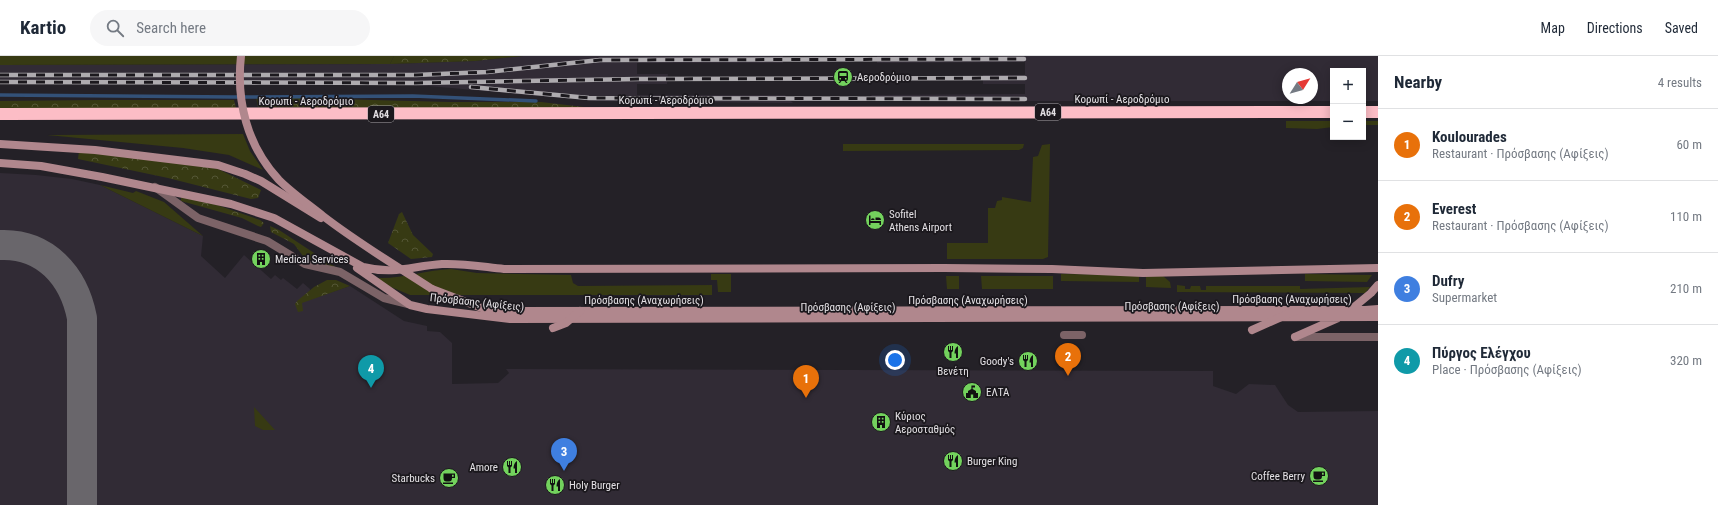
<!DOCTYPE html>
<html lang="en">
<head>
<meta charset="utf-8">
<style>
  body { margin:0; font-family:"Roboto Condensed",sans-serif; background:#f6f6f7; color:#1f2937 }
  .controls { position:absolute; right:12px; top:12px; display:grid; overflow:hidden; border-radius:0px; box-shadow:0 2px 10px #0003 }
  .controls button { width:36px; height:36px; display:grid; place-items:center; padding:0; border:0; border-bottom:1px solid #e0e1e3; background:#fff; color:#1f2937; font:20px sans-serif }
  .compass { position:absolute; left:1282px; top:12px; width:36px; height:36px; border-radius:50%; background:#fff; box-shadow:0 2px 10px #0003; rotate:53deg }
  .you { position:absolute; left:895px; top:304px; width:14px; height:14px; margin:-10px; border:3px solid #fff; border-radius:50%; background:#1a73e8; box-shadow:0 0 0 6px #1a73e833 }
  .badge { display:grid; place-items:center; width:26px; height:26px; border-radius:50%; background:#457548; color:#fff; font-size:13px; font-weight:700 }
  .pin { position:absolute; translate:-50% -33px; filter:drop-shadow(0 1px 2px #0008) }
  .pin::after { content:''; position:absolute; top:21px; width:14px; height:12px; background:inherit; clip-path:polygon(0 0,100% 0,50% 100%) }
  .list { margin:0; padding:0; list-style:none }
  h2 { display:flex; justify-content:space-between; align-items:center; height:52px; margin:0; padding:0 16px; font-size:17px }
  h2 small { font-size:13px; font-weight:400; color:#747a83 }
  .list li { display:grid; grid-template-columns:26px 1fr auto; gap:12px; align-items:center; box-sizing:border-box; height:72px; padding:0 16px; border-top:1px solid #e0e1e3 }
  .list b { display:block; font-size:15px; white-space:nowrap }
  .list p { margin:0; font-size:13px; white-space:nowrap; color:#747a83 }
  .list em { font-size:13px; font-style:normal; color:#747a83 }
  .icon { flex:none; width:22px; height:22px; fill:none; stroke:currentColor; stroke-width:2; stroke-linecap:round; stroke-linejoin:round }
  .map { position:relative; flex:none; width:1378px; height:449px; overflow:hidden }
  header { display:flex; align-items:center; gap:24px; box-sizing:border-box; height:56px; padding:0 20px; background:#fff; border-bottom:1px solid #e0e1e3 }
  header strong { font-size:19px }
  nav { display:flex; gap:22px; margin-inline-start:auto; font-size:14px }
  .search { width:280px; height:36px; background:#f6f6f7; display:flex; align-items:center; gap:10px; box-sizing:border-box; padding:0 14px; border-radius:22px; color:#747a83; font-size:15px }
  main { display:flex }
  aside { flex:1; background:#fff }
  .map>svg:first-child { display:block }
</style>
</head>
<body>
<header>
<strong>Kartio</strong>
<div class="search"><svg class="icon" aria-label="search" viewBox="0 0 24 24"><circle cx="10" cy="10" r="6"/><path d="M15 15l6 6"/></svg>Search here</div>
<nav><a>Map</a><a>Directions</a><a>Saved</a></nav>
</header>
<main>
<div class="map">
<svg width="1378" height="449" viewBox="0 0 1378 449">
  <defs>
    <pattern id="forest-crowns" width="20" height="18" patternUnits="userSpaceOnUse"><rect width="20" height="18" fill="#373a13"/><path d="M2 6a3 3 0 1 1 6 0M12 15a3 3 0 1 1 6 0" fill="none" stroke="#545635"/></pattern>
  </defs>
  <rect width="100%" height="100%" fill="#242127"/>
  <path fill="#312b35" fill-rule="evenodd" d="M523,0h260v7h-146v11h31l-1,10h-30v11h148l8,8 -197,-2 -190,-17h-406v-19l390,-1 85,-3z
    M877,0h501v45h-15v-30h-30v30h-468l7,-6 153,-1v-10h-42v-9h42v-13l-148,1zM1288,18h24v24h-24z
    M0,117l36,2 36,4 28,6 103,51 -2,20 24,22 19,-23 27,24 4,-4 6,5 2,-2 14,11 6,-6 7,6 -1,11 41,-14 54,35 23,5v5l13,1 12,11v41l46,-1 11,-10 -3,-4 707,2v15l23,8 13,-10 26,1 13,20 10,7 80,-1v94h-1378z"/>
  <path fill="#373a13" d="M0,0h394l-4,8 -390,1z
    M1286,65h47v6l-16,2 -31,-1z
    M1363,65h15v4h-15z
    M243,78l7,17 13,19 -34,-15 -46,-7 -136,-13z
    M843,88h181l-1,4 -4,2 -176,1z
    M1050,88l-2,113 -5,2h-96v-16h41v-35h7l2,-7 5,-1v-3l29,5 2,-45 5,-1 4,-11z
    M100,129l33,8 3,-2 28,11 39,34z
    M451,213l26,4 94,2 2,8 5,3 134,-1v10h-302l-19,-8 -14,-9c25,1 49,-8 74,-9z
    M711,218h20v18h-13l-1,-12h-6z
    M1061,218l78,1v7l-78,-1z
    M1305,218l67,1 -5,7 -62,-1z
    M946,220h13v13h-12z
    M981,220h72v13h-71z
    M1146,220h17l7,6 1,6 -25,-1z
    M1177,229l8,1v3h5l1,-3h9l1,4h5v-4h94v3l70,-2 -5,6 -188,-1z
    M254,351l21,23h-12l-8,-4z"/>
  <path fill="url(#forest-crowns)" d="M394,0h129l-48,5 -85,3z
    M256,41l193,5h92l60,7 -343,-2z
    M101,44h133l2,8h-236v-7z
    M79,95l110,12 29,6 43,21 -3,8 -7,1 -83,-21 -90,-19z
    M181,141l36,8 43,15 4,3 -3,4 -3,-1 -16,-8 -61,-17z
    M402,156l11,23 20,19 -1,3 -21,2 -23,-16 11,-29z
    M270,170l9,4 58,38 -27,-8 -7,-4 -9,-12 -23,-12z
    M327,224h9l14,6 -48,17 1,8 -5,1 -3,-8 2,-3 17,-14z"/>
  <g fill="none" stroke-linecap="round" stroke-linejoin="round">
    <path stroke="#335178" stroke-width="3.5" d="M0,39l234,2 179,-1 123,5"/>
    <path stroke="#69666b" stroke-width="30" d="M0,189c45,-2 74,31 82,73v187"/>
    <path stroke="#7c6367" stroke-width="8" d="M155,131l43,31 69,23 38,23 35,8 44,26 24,6
      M1064,279h18
      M1295,281h83"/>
    <path stroke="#b0878d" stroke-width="8" d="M0,88l95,6 123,15 27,9 16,7 60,37
      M0,107l41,3 61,11 129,27 43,14 89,49c32,8 49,-1 79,-3 21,-1 42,3 62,5l440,-1 108,1 91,4 235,-5
      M357,212l53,37 17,4 83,10 868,-2
      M432,233l55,21 17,1 792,-1
      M1365,254l13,-1
      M1348,256l23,-19 7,-8
      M1295,281l43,-19"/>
    <path stroke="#fcbdc6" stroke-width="12" d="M1363,56h15
      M0,58l1333,-2"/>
    <g stroke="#aeabaf" stroke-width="4.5">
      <path id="rail" d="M0,19h416l71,-3 113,-12 424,-1
        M0,26l416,1 222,-4 387,-1
        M471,31l118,11 436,1"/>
    </g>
    <use href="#rail" stroke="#1b181d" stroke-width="3" stroke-dasharray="9" stroke-linecap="butt"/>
    <path stroke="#b0878d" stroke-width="8" d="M241,0c-5,45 6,90 38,124 13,13 29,24 44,36 35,27 72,49 109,73
      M553,272l13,-5 14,-12
      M1252,274l45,-20h68"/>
  </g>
  <defs>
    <g id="station-disc" transform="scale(1)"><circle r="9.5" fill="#73d25d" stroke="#1b181d"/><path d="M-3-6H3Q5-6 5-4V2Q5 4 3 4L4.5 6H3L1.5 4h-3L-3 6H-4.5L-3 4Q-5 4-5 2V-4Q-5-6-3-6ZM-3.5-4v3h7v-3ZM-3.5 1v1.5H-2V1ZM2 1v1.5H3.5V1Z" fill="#111"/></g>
    <g id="hotel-disc" transform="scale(1)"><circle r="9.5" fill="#73d25d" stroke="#1b181d"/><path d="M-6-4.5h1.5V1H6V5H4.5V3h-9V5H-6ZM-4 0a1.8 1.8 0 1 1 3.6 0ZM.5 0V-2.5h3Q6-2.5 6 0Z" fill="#111"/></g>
    <g id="building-disc" transform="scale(1)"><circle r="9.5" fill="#73d25d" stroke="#1b181d"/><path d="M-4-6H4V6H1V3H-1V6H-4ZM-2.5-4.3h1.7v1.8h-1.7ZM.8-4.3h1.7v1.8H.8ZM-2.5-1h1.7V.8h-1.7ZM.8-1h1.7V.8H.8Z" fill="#111"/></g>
    <g id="restaurant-disc" transform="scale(1)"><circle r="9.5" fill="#73d25d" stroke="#1b181d"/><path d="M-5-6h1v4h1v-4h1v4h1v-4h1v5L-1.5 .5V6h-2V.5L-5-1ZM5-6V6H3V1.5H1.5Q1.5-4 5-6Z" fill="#111"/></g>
    <g id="civic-disc" transform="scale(1)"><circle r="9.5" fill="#73d25d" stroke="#1b181d"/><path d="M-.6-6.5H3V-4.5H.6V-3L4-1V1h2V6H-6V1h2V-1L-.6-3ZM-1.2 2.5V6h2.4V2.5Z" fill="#111"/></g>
    <g id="cafe-disc" transform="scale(1)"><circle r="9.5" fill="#73d25d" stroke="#1b181d"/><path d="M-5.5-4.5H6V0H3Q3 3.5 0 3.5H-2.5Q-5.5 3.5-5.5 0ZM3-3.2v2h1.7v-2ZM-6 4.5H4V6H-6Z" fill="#111"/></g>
  </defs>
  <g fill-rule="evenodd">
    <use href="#station-disc" x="843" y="21"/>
    <use href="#hotel-disc" x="875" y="164"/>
    <use href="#building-disc" x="261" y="203"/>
    <use href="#restaurant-disc" x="953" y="296"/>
    <use href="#restaurant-disc" x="1028" y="305"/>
    <use href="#civic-disc" x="972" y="336"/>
    <use href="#building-disc" x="881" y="366"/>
    <use href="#restaurant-disc" x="953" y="405"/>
    <use href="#restaurant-disc" x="512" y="411"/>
    <use href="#cafe-disc" x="1319" y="420"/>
    <use href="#cafe-disc" x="449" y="422"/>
    <use href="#restaurant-disc" x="555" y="429"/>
  </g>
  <g text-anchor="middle" stroke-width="3.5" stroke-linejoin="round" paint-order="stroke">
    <g fill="#1b181d" stroke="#a7a4a8" stroke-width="1">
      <rect x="1035" y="48" width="26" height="16" rx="3"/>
      <rect x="368" y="50" width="26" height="16" rx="3"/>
    </g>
    <g font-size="10" font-weight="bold" fill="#e3e0e4">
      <text x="1048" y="60">Α64</text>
      <text x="381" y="62">Α64</text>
    </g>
    <g font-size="11" fill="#e3e0e4" stroke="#1b181d" text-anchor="start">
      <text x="857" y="25">Αεροδρόμιο</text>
      <text x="889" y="162">Sofitel<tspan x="889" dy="13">Athens Airport</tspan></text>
      <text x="275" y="207">Medical Services</text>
      <text x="1014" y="309" text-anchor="end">Goody's</text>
      <text x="953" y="319" text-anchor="middle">Βενέτη</text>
      <text x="986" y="340">ΕΛΤΑ</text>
      <text x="895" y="364">Κύριος<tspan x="895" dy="13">Αεροσταθμός</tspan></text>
      <text x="967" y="409">Burger King</text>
      <text x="498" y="415" text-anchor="end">Amore</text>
      <text x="1305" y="424" text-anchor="end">Coffee Berry</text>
      <text x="435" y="426" text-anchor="end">Starbucks</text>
      <text x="569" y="433">Holy Burger</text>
    </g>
    <g font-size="11" fill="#e3e0e4" stroke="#1b181d">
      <text x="1122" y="47">Κορωπί - Αεροδρόμιο</text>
      <text x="666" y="48">Κορωπί - Αεροδρόμιο</text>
      <text x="306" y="49">Κορωπί - Αεροδρόμιο</text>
      <text x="1292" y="247">Πρόσβασης (Αναχωρήσεις)</text>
      <text x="644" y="248">Πρόσβασης (Αναχωρήσεις)</text>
      <text x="968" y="248">Πρόσβασης (Αναχωρήσεις)</text>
      <text transform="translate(477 246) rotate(6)" y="4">Πρόσβασης (Αφίξεις)</text>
      <text x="1172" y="254">Πρόσβασης (Αφίξεις)</text>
      <text x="848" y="255">Πρόσβασης (Αφίξεις)</text>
    </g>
  </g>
</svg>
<div class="controls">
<button>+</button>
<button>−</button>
</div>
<svg class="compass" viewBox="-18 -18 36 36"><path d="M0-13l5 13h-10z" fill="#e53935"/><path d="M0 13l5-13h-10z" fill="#747a83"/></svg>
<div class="you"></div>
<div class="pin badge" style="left:806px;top:342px;background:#e8710a">1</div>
<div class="pin badge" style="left:1068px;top:320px;background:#e8710a">2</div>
<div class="pin badge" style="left:564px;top:415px;background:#3f7fe0">3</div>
<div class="pin badge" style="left:371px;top:332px;background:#0f9aa8">4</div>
</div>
<aside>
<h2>Nearby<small>4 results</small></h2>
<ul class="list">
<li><span class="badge" style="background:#e8710a">1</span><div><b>Koulourades</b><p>Restaurant · Πρόσβασης (Αφίξεις)</p></div><em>60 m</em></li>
<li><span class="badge" style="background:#e8710a">2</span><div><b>Everest</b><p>Restaurant · Πρόσβασης (Αφίξεις)</p></div><em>110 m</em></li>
<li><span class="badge" style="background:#3f7fe0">3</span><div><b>Dufry</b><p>Supermarket</p></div><em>210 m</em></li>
<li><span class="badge" style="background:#0f9aa8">4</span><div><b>Πύργος Ελέγχου</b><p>Place · Πρόσβασης (Αφίξεις)</p></div><em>320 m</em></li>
</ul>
</aside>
</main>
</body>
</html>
